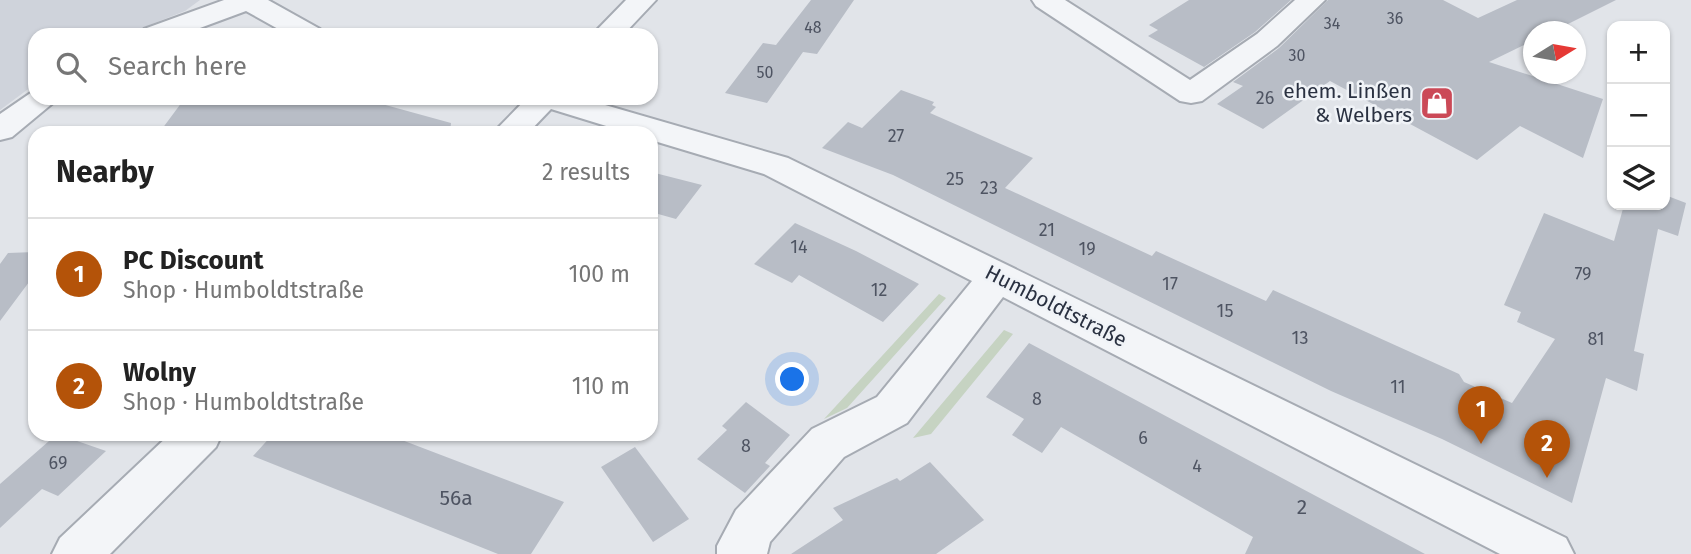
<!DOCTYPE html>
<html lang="en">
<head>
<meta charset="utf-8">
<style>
  body { margin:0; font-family:"Fira Sans",sans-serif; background:#f6f6f6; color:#222 }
  .controls { position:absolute; right:21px; top:21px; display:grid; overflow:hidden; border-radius:14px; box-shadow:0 2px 5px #0004 }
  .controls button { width:63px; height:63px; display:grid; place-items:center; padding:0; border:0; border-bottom:2px solid #e0e0e0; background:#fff; color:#222; font:35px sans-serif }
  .compass { position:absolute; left:1523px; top:21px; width:63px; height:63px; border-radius:50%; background:#fff; box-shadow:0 2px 5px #0004; rotate:79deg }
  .you { position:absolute; left:793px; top:380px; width:24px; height:24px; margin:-18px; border:5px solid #fff; border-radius:50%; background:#1a73e8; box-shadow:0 0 0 10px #1a73e833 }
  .badge { display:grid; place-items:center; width:46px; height:46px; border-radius:50%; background:#b45309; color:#fff; font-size:23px; font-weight:700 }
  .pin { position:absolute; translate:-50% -58px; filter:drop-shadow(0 2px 4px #0008) }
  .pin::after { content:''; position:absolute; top:37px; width:24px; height:21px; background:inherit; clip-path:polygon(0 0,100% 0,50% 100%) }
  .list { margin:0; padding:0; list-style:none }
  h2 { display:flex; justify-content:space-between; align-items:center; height:91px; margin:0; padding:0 28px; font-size:30px }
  h2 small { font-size:23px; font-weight:400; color:#767676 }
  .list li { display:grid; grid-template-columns:46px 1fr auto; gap:21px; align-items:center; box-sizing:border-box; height:112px; padding:0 28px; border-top:2px solid #e0e0e0 }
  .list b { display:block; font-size:26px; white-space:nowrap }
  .list p { margin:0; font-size:23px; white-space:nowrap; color:#767676 }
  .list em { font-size:23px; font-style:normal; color:#767676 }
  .icon { flex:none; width:38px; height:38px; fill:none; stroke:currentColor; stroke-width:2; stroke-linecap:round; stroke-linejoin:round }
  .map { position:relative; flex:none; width:1691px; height:554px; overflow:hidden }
  .search { position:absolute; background:#fff; box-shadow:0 2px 5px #0004; left:28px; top:28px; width:630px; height:77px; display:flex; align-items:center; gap:18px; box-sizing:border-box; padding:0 24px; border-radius:21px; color:#767676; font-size:26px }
  .panel { position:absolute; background:#fff; box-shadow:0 2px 5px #0004; left:28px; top:126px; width:630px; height:315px; border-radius:21px }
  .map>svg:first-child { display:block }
</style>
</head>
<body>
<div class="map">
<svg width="1691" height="554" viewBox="0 0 1691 554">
  <rect width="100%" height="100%" fill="#e1e4e9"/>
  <path fill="#cfd3db" d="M0,0h200l-15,11 -61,24h-89v49l-35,26z"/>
  <path fill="#c6d3c2" d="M939,294l7,4 -99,110 -23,11z
    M1004,330l9,4 -82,100 -18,4z"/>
  <path fill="#b8bdc6" d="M811,0h43l-37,54 -14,-2 -36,51 -42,-10 38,-50 13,2z
    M1189,0h102l-36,32 -51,35 -56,-31 10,-6 -9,-5z
    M1328,0h115l35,18 39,-18h99l-64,32h-18v8l-45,22 114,37 -20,59 -63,-32 -43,34 -147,-79 -67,48 -46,-25 26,-18 -10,-4 46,-34z
    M901,90l33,12 -2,3 4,2 -6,6 103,45 -28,30 147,68 4,-5 110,50 7,-11 186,84 5,8 48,21 43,-64 -38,-17 4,-10 -17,-7 40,-92 70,28 10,-36h41v-10l21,8 -8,33 -20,-7 -24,122 10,3 -7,37 -31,-13 -34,125 -130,-64 -111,-48 -438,-216 -71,-27 26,-26 14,6z
    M185,98h175l91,25 -1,10h-291z
    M651,172l51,13 -26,34 -25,-7z
    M795,223l61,28 63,33 -36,38 -84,-47 -7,8 -38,-19z
    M35,252v22l-35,47v-57l8,-11z
    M1029,343l253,135 143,76h-180l8,-17 -192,-110 -19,26 -30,-18 12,-16 -38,-22z
    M746,402l44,33 -25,28 5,3 -25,27 -48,-34 30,-29 -5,-4z
    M57,434l49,17 -48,45 -16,-7 -42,39v-44z
    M273,434h113l178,68 -33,52h-33l-245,-98z
    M635,447l54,72 -36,23 -52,-75z
    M930,462l54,58 -48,34h-145l52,-34 -10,-12 64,-30 3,3z"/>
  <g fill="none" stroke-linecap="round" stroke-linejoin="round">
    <g stroke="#a6abb3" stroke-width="4">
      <path id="minor" d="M224,0h44l52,29 5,6h-36l-43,-24 -65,24h-42l5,-6z
        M626,0h30l-33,35h-31z
        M1032,0h33l125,80 67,-46 38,-34h30l-48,46 -75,55 -11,2 -11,-2 -144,-95z
        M35,90v8h24l-47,39 -12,3v-26z
        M527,98h54l207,60 778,380 8,16h-74l-497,-257 -96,126 -63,34 -74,85 -3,12h-50v-8l19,-36 76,-81 65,-32 95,-116 -208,-107 -113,-34v-7h-22l-78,-24 -23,24h-35z
        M170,434h52l-6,13 -106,107h-58l8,-16z"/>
    </g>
    <use href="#minor" fill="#f3f5f8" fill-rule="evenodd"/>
  </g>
  <defs>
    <g id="shop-square" transform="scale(1.75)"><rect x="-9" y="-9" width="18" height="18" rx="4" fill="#cb4957" stroke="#f0f3f7"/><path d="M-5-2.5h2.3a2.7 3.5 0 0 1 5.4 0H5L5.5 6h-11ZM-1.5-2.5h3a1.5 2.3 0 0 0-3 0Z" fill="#fff"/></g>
  </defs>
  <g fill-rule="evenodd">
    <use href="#shop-square" x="1437" y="103"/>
  </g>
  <g text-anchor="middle" stroke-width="5" stroke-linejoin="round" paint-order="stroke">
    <g font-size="16" fill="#4e5462">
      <text x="1395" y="24">36</text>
      <text x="1332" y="29">34</text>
      <text x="813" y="33">48</text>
      <text x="1297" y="61">30</text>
      <text x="765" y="78">50</text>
    </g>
    <g font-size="18" fill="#4e5462">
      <text x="1265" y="104">26</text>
      <text x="896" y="142">27</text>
      <text x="955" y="185">25</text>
      <text x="989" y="194">23</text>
      <text x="1047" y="236">21</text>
      <text x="799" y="253">14</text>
      <text x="1087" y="255">19</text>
      <text x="1583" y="280">79</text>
      <text x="1170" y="290">17</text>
      <text x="879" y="296">12</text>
      <text x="1225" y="317">15</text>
      <text x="1300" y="344">13</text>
      <text x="1596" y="345">81</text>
      <text x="1398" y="393">11</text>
      <text x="1037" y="405">8</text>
      <text x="1143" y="444">6</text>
      <text x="746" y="452">8</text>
      <text x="58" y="469">69</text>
      <text x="1197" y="472">4</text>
    </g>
    <g font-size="21" fill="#2a3141" stroke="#f0f3f7" text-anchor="end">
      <text x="1412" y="98">ehem. Linßen<tspan x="1412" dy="24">&amp; Welbers</tspan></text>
    </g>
    <g font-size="21" fill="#2a3141" stroke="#f0f3f7">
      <text transform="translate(1056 306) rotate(27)" y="7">Humboldtstraße</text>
    </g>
    <g font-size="21" fill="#4e5462">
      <text x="456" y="505">56a</text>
      <text x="1302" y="514">2</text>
    </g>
  </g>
</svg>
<div class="controls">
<button>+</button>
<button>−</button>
<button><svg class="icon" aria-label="layers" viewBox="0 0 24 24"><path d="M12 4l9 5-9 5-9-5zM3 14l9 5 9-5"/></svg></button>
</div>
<svg class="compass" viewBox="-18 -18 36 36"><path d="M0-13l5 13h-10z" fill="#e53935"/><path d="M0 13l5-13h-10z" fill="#767676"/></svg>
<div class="you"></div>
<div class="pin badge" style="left:1481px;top:444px">1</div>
<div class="pin badge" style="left:1547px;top:478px">2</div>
<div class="search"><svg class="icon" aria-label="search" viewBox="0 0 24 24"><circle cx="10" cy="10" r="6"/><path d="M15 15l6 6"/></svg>Search here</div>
<section class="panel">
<h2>Nearby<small>2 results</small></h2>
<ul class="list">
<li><span class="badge">1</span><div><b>PC Discount</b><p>Shop · Humboldtstraße</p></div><em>100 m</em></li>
<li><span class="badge">2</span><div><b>Wolny</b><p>Shop · Humboldtstraße</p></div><em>110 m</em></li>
</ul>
</section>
</div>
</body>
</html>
